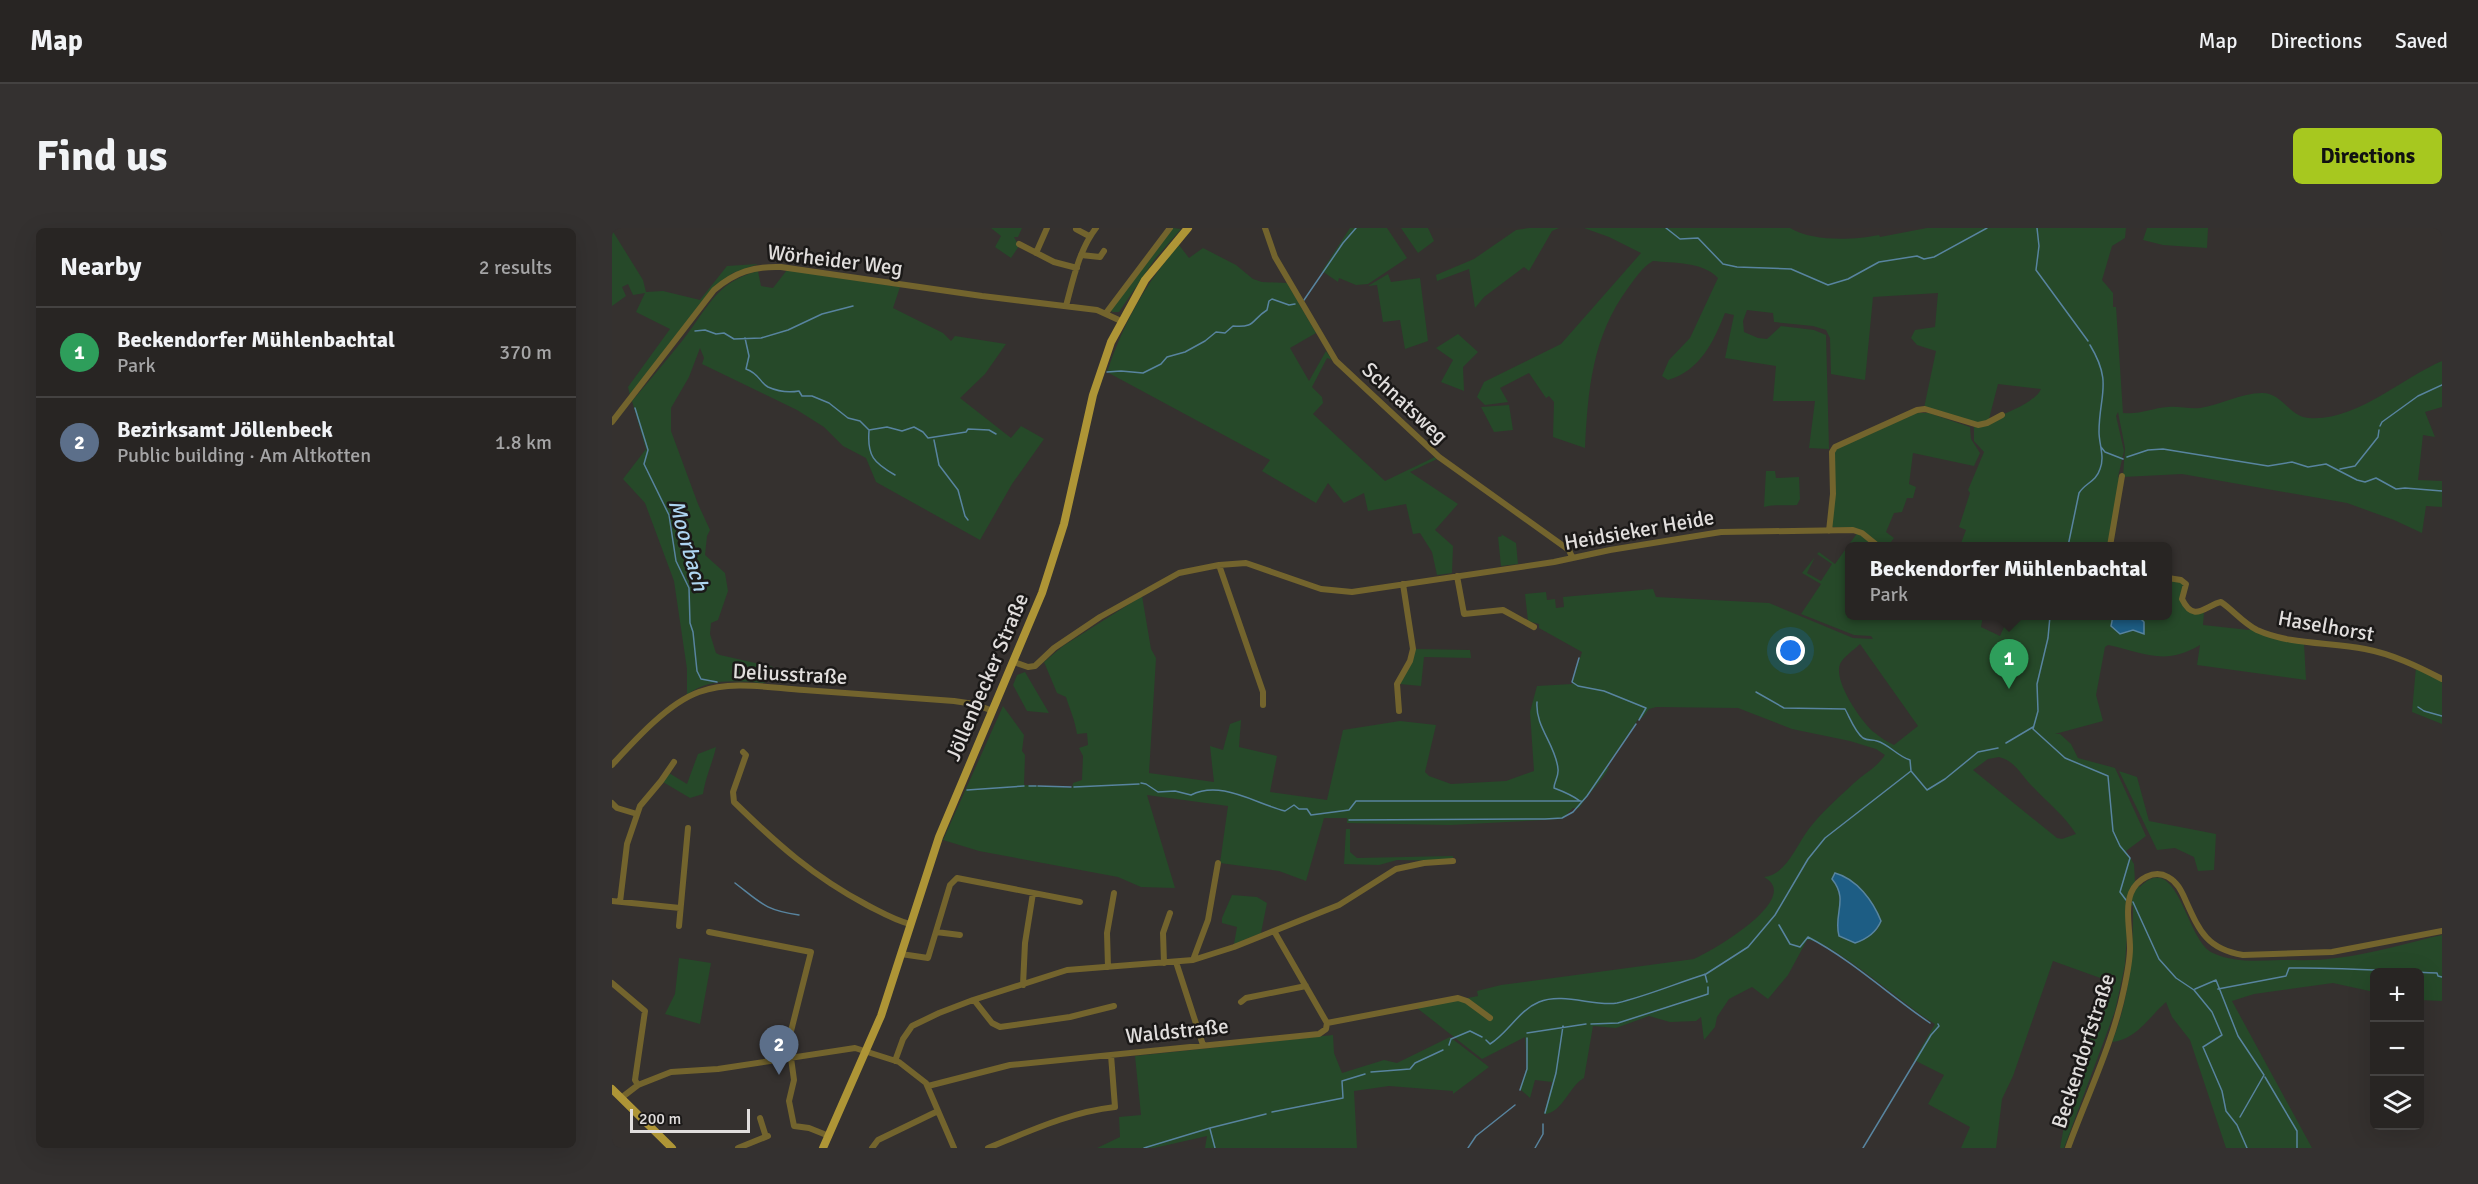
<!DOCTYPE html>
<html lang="en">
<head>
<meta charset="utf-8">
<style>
  body { margin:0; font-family:Signika,sans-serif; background:#343130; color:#f1f3f6 }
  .controls { position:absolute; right:18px; bottom:18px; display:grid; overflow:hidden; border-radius:9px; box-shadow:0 6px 24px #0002 }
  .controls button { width:54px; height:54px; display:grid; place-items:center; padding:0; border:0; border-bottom:2px solid #444241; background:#282523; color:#f1f3f6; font:30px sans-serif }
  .scale { position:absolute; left:18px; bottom:15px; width:120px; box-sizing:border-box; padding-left:6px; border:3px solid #e1dedd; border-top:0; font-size:16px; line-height:21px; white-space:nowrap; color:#e1dedd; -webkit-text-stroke:4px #1b1918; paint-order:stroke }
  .you { position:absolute; left:1179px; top:423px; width:21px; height:21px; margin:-15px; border:4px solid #fff; border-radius:50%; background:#1a73e8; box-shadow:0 0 0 9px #1a73e833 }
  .badge { display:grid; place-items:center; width:39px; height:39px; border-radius:50%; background:#a7c81f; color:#fff; font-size:20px; font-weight:700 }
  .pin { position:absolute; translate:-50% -50px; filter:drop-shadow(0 2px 3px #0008) }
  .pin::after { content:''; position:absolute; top:32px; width:21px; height:18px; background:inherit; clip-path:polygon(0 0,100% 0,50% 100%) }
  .popup { position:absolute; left:1233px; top:314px; width:327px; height:78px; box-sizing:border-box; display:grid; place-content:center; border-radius:9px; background:#282523; filter:drop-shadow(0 2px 4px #0005); font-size:20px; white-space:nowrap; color:#a5a5a6 }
  .popup b { font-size:22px; color:#f1f3f6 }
  .popup::after { content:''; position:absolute; left:50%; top:100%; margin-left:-12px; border:12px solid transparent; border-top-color:#282523 }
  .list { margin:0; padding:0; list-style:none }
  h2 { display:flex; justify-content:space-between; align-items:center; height:78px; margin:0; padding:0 24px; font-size:26px }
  h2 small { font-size:20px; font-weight:400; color:#a5a5a6 }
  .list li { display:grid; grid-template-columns:39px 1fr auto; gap:18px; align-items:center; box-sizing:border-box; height:90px; padding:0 24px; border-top:2px solid #444241 }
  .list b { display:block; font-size:22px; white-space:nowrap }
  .list p { margin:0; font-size:20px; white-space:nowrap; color:#a5a5a6 }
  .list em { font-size:20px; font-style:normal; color:#a5a5a6 }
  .icon { flex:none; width:33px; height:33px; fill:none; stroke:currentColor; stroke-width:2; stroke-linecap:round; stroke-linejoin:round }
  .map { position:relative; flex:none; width:1830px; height:920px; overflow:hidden; border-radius:9px }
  header { display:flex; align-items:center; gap:36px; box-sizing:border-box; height:84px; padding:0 30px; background:#282523; border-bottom:2px solid #444241 }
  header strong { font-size:28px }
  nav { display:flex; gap:33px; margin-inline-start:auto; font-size:21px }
  .intro { display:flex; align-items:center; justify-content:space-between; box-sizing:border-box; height:144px; padding:0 36px }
  h1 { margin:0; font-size:42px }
  .button { padding:15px 27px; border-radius:9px; background:#a7c81f; color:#111; font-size:21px; font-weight:700 }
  main { display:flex; gap:36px; padding:0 36px }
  aside { flex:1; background:#282523; border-radius:9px; box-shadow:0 6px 24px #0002 }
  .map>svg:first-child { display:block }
</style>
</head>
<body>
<header>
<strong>Map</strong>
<nav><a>Map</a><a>Directions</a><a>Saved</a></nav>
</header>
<div class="intro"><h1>Find us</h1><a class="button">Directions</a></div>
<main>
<aside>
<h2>Nearby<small>2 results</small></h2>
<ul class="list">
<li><span class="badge" style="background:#2e9e5b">1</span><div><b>Beckendorfer Mühlenbachtal</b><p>Park</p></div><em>370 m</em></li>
<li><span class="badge" style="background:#5c6f8a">2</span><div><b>Bezirksamt Jöllenbeck</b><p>Public building · Am Altkotten</p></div><em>1.8 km</em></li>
</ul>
</aside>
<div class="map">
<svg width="1830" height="920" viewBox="0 0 1830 920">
  <rect width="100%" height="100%" fill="#35312f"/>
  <path fill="#264929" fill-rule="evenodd" d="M379,0h31l-4,9h-4l5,9 -8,12 -16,-11 6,-11z
    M561,0l8,1 -26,30 -36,53h-7l-1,-3 30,-43z
    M738,0h37l20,30 -39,26 -12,1 -17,-7 -1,4 -16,-11z
    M789,0h27l6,13 -16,12z
    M917,0h30l-7,3 -23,40 -5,-4 -40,30 -9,11 -6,-39 -32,12 -1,-6 38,-16 42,-29z
    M972,0h206c23,14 64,12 89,7l1,2 47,-9h199l-1,10 -13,8 -10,34 11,13v14h3l7,106c16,2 29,-5 45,-6 10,-1 21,2 32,1 20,-3 41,-15 62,-15 21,0 27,24 47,25 46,4 93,-40 133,-57v46l-17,5 10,25 -12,-2 -5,45 24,1v26l-16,-1 -4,27 -28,-13 -47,-17 -165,-29 -59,3 2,-29 -7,-36 -2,4 8,35 -6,26 2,1 -12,68h-148l6,-16 -7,-3 11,-34 -2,-3 16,-38 -10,-11v-15l-50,-18 12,-57 -19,-6 -6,-7 4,-8 20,-3 3,-34 -65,4 -8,83 -34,-6 -1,-36 -4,-8 -13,-4 -39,-4 -1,-9 -26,-3 -4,11 1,11 14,6 9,1 14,-13 33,4 12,5 3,114 -20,-1 6,-47h-42l3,-35 -51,-8 9,-43 -9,-2c-11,28 -25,58 -57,67l-6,-4 7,-16 21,-22 28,-60c-14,-16 -45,-15 -65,-17 -11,6 -18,18 -25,27 -36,49 -40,102 -43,160l-32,-11 1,-35 -5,-6 -3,2 -17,-25 -29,15 8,14 -23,3 -8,-8 7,-15 77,-38 80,-91 -32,-16zM1386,156l43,5c-5,13 -39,27 -52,30z
    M1535,0h61l-1,20 -44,-3 -20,-5z
    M0,2l31,50 3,12 17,-1 37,9 27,-34 31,-2 -25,9 -21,16 -82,106 -2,-8 42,-58 -34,-17 9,-19 -12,2 -5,-11 -6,3 4,9 -14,10z
    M567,17l10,13 14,-10 33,17 17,14 9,3 25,1 29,50 -26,15 19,33 17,-30 6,9 -5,-2 -15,29 10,10 1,6 -10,11 72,67 50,-24 2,2 -27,13 48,32 -23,26 18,16 -1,27 -15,2 -5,-23 -12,-19 -7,1 -7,-30 -38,7 -4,-18 -20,10 -16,-20 -12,20 -54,-32 8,-11 -163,-88c15,-46 39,-90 72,-127z
    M175,42l113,17 -7,21 50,25 8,8 4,-5 51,8 -21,30 -25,24 51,40 10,-12 23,13 -32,45 -32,56 -104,-58 -10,-24 -23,-12 -19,-19 -27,-17 -95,-46 2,-6 -4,-10 -11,29 -18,31v23l27,73 12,26 -3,6 -2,19 20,18 3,18 -10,29 -7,3 -1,11 6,19 4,2 53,12 -8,16c-26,-2 -56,-6 -78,12v-26l-13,-88 -29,-78 -22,-24 23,-30 -14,-48c17,-20 34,-40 50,-60 25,-31 33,-59 76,-70l3,15 12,2z
    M776,46l3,8 29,-4 8,63 -23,8 -5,-29 -17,2 -6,-37 -9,1z
    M846,106l20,18 -15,15 1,24 -23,-9 12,-22 -17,-12z
    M897,177l4,25 -19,2 -13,-25z
    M1305,185h12l41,14 1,12 9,14 -6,13 -61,-13 -4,31 7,3 -3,11h-6l-5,14 -8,1 -8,19 8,6 -6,8h-8l-28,-18 -20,-1 2,-75 3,-4z
    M1154,243h9l1,7 23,-1 1,22 -3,6c-12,1 -21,-1 -33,2z
    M1246,304l18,14h-26v70h133l-2,11 19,9 9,-20h159v-37l15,3 2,25 19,5 -1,13 46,5 1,-3 54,16 2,37 -109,-15 3,-20c-35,21 -55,8 -92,0l-3,2 -9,48 7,26 -48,13h5l11,10 7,14 37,10 31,68 -20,15 8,13 1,18 5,5c38,-39 46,55 73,66 22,10 44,8 68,7 18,0 37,1 55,-2 37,-4 70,-15 106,-23v66l-22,-1v-28h-46v20l-41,-9 -79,11 -22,7 80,147h-86l-36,-108 -18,-23 -6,-15c-16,14 -30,38 -54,40 18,-46 21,-86 21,-136l-4,-1 -4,60 -10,46 -51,137h-4l7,-38 13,-35 26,-95 -53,-19 -40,115 -11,23 -6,49h-35l9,-21 -42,-23 16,-29 -30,-15 21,-36c-26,-15 -107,-87 -128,-84l-19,35 -20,24 -16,-12 -23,12 -12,18 -2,10 -11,13 -3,-23 -5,4 -26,1 -21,-6 -33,12 -23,-2 -9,52c-15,8 -22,36 -40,36l8,-32 -17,-2 -5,18 -10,-9 7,-23 -2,-29 -43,22 -65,-51 61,-12 -1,-5 24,-6 193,-26c17,-7 110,-61 70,-82 21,-1 33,-32 44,-47 13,-17 30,-32 46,-47 11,-10 22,-15 31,-28l-9,-6 -26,-8 -58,-12 -54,-21 -82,-1 -7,2 -7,9h-3l-33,49 3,1c-9,15 -20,25 -30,40h-6l-11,11 -112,6 -103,-2v-5h-23l-18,63 -27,-10 -59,-8 8,-57 -81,-11 28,93 -34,-1 -23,-10 -139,-26 -36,-11 60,-134 21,29 -2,16 3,4 -1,30 48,3 1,-5 9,-3 1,-24 -4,-8 9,-3 -1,-12 -10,1c-2,-14 -7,-24 -11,-37l-9,-4 -13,-31 19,-16 79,-50 9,53 5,9 -7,115 65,9 -4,-36 13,4 7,-26 11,-4 -2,27 38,9 -7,36 57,8 16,-70 57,-9 36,4 -11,47 4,4 22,8 55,-3 28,-10 -4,-59 7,-26 35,-2 10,-32 -43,-24v-4l-11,-3 -3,-27 21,-2 1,8 8,-1 1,9 8,-1 -1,-10 90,-8 3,8 113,6 84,35 20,1 -2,-3 -17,-1 -53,-21 20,-30 -19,-11 13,-16 -8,16 14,8 11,-17 -15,-10 2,-2 16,12zM1248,416l58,82 -24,19c-7,-3 -13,-7 -19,-12 -13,-10 -42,-52 -35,-69 3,-7 14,-14 20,-20zM1387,529c17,4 23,20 35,31 15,16 30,27 42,46l-14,5 -5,-1 -84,-68 15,-11zM1220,651l33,15 16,27 -4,9 -40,-2c2,-19 7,-33 -5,-49z
    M889,306l15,9 2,21 -17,2 -3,-29 4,-1z
    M803,421l55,1 1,8 -47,-1 -3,29 -21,-2z
    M1804,439l26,13v44l-30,-12z
    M413,444l24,41 -22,-2 -14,-26 4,-10z
    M104,519c-4,18 -10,28 -13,47l-13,4 -27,-16 6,-9 18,11 11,-30z
    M1507,543l18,6 12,44 67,13 -2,36 -16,1 -4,-14 -19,-9 -18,2z
    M734,601h4v23l7,6 96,-2v5l-56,-1 -18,5 -35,-1z
    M620,667l25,2 10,6 -6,30 -27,11 3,-17 -15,-4v-5z
    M67,730l32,5 -11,61 -35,-10 10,-20z
    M721,807l1,18 8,20 42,-13 13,3 53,-26 39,30 -36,27v-3l-64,-5 -35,5 3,57h-152l2,-12 -53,12h-57l23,-11 -1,-20 22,-2 -6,-59z"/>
  <path fill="#1d5d84" stroke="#58849f" stroke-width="1.5" d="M1501,388h25l6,6v12l-11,-4 -13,4 -9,-8z
    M1223,645c22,6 38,28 46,48 -5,12 -14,18 -26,22l-16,-7c-6,-22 10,-36 -7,-57z"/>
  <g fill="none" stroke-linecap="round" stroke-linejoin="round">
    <path stroke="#58849f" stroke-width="1.5" d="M1054,0l14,11 18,-1 25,26 14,3 54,2 37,16 20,-6 31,-17 38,-6 7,3 10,-2 53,-29
      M1425,0l2,18 -3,24 52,71
      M692,72l39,-57 13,-15
      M83,103l10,-1 11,4 8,-1 10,6 27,-1 27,-8 34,-16 31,-8
      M133,110l4,18 -3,13c14,5 13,13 22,18 9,4 20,6 31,4l3,5h10l17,7 19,15 12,3 9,9 18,-3 15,4 12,-4 9,5 5,6 38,-6 2,-3 21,1 7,4
      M495,144l14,-1 22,2 18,-9 6,-7 18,-5 20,-11 11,-9 9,1 8,-7c23,2 18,-6 34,-16l2,-9 3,-2 17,6 6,-1
      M23,180l13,42 -4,14 25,51 7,46 13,27 1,35 3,9 4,39 4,8 16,3
      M1768,198l2,-4 36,-26 24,-11
      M257,203c-2,25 5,32 26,44
      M322,212l5,25 19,25 7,26 3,4
      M1489,219l4,5 18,7
      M1515,229l21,-7 15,-1 105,17 24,-4 16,5 18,-3 31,16 8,2 11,-4 20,11 9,-1 37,3
      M1728,241l15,-3 23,-29 1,-7
      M1456,318l11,-53c6,-10 17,-11 21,-24 5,-12 -1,-25 -1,-37 0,-37 14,-49 -9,-87
      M1438,388l-2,22 -11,46 1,27 -5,18 32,29 43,18 5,55 7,15 10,12 -10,34 6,8
      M967,430l-7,24 6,4 26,5 42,17 -7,12
      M1144,464l28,16 61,1c5,9 10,23 18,29 5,3 9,1 14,3 13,4 20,15 33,19l1,11 16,19 18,-11 33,-27 20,-4
      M925,474c-2,25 19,43 21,67 1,7 -4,13 -4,19 8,3 18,7 26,13
      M1806,479l6,4 18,5
      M1394,515l27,-16
      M529,555l5,1 12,8 17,-1 16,4c30,-15 63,8 94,16l9,-6 5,4h8l4,6 38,-5 7,-9h225
      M417,558h7
      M426,558l33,1
      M462,559l65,-3
      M355,562l57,-4
      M737,592l196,-1 17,-1 11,-6 14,-16 49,-72
      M123,655c27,21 30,27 64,32
      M1521,674l26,57 17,19 18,12 18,22 10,23 -19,12 19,44 4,20 11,14 10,23
      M1167,697l11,19 10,3 8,-10c44,23 81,58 122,86
      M1093,746l2,8
      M1583,761l21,-9 22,56 26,39 -24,42
      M1606,761l68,-13 3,-8c50,-1 99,3 148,5l1,3 4,1
      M979,796l27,-1 90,-29v-7
      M915,805l59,-9
      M874,812l4,4c18,-11 29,-34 49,-42 24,-10 56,5 78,1 30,-7 60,-20 89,-29l42,-27 27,-32 33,-56 17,-21 86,-67
      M837,817l2,-6 19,-8 12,6
      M759,844l39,-3 5,-6 28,-13
      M1653,849l32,54v17
      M908,862l7,-21v-31
      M660,884l71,-14 -1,-17 23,-7
      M933,885l11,-40 7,-47
      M598,901l5,19
      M532,920l66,-20 56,-14
      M856,920l8,-12 39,-31
      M923,920l8,-14v-10
      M1251,920l68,-113 8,-9 -1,-2"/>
    <path stroke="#73642d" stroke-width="6" d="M653,0l10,29 61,104 103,96 130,93 3,7
      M464,1l13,7
      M407,16l35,18 23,6
      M424,25l11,-25
      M469,27l19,2 4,-6
      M454,78c7,-26 13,-56 30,-78
      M494,85l64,-85
      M0,194l102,-132c21,-18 40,-24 67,-23l201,29 115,14 24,11
      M1217,303l4,-37 -1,-42 3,-5 82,-37 8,-1 53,16 9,-2 15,-8
      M1498,318l12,-70
      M607,337l44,127v13
      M845,348l7,38 39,-4 31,17
      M1556,350l13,2 5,4 -4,15c12,25 24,6 39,3 12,8 22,21 36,28 33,15 73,12 108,19 27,5 52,17 77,30
      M402,434l14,5 7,-1 19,-18 46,-31 79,-44 40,-8 27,-2 75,26 31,3 202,-30 56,-12 111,-18 132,-2 9,3 16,13
      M787,483l-2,-27 13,-23 3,-12 -10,-65
      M131,524l3,3 -13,37 1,10c43,42 80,75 133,103 14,7 27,15 43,19
      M0,537c22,-24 56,-62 87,-73 33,-12 71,-4 105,-2 50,4 100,7 150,11l20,3 19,7
      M0,575l5,5 20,6
      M0,673l68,7
      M8,674l7,-58 13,-38 21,-25 13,-19
      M67,698l9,-98
      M662,703l53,92
      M97,704l102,20 -23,91v15
      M324,704l24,3
      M289,726l27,4 22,-73 7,-7 123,24
      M581,732l15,-40 10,-57
      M564,734l27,83
      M552,735l-1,-30 7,-20
      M496,739l-1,-34 7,-40
      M0,755l33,28 -10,69 3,5
      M411,757l2,-42 8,-50
      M362,772l18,23 8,4 70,-10 44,-11
      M629,774l5,-4 60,-12
      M715,795l131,-25 9,3 23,17
      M179,830l3,22 -5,21 5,25 15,2 20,8
      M283,833l8,-22 9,-13 27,-13 34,-13 94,-30 126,-10 41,-13 105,-42 57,-36 28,-6 29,-2
      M316,858l82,-21 309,-31 7,-5 1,-6
      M9,870l17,-13 33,-13 47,-3 137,-21 44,14 27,21 28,65
      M148,890l6,19
      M126,920l30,-12
      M260,920l6,-8 60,-29
      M376,920c42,-17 82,-36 127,-41l-4,-52
      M1456,920c19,-52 45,-105 56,-159 3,-14 6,-28 6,-41 0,-17 -5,-39 1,-55 6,-14 23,-24 37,-16 9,5 13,13 17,22 14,31 21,50 58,56l89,-3 110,-21"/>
    <path stroke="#ae9536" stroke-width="8" d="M0,861l60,59
      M211,920l58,-132 58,-179 103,-244 22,-69 29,-129 18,-53 34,-62 43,-52"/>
  </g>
  <g text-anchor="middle" stroke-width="5" stroke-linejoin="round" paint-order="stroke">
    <g font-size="21" fill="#e1dedd" stroke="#1b1918">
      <text transform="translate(223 32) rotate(7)" y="7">Wörheider Weg</text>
      <text transform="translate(793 175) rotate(43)" y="7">Schnatsweg</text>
      <text transform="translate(1027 302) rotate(-10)" y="7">Heidsieker Heide</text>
      <text transform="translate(1714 398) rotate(10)" y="7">Haselhorst</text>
      <text transform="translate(178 446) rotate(3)" y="7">Deliusstraße</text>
      <text transform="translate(375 449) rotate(-67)" y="7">Jöllenbecker Straße</text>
      <text transform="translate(565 803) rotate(-6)" y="7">Waldstraße</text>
      <text transform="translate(1471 823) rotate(-72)" y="7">Beckendorfstraße</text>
    </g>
    <g font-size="22" font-style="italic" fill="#add4f0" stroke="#1b1918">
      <text transform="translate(77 317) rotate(74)" y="8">Moorbach</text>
    </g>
  </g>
</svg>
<div class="controls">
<button>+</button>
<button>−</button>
<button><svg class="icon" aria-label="layers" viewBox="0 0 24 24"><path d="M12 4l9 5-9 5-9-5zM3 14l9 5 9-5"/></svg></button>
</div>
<div class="scale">200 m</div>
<div class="you"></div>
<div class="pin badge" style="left:1397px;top:461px;background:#2e9e5b">1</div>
<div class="popup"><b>Beckendorfer Mühlenbachtal</b>Park</div>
<div class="pin badge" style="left:167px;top:847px;background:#5c6f8a">2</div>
</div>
</main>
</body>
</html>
